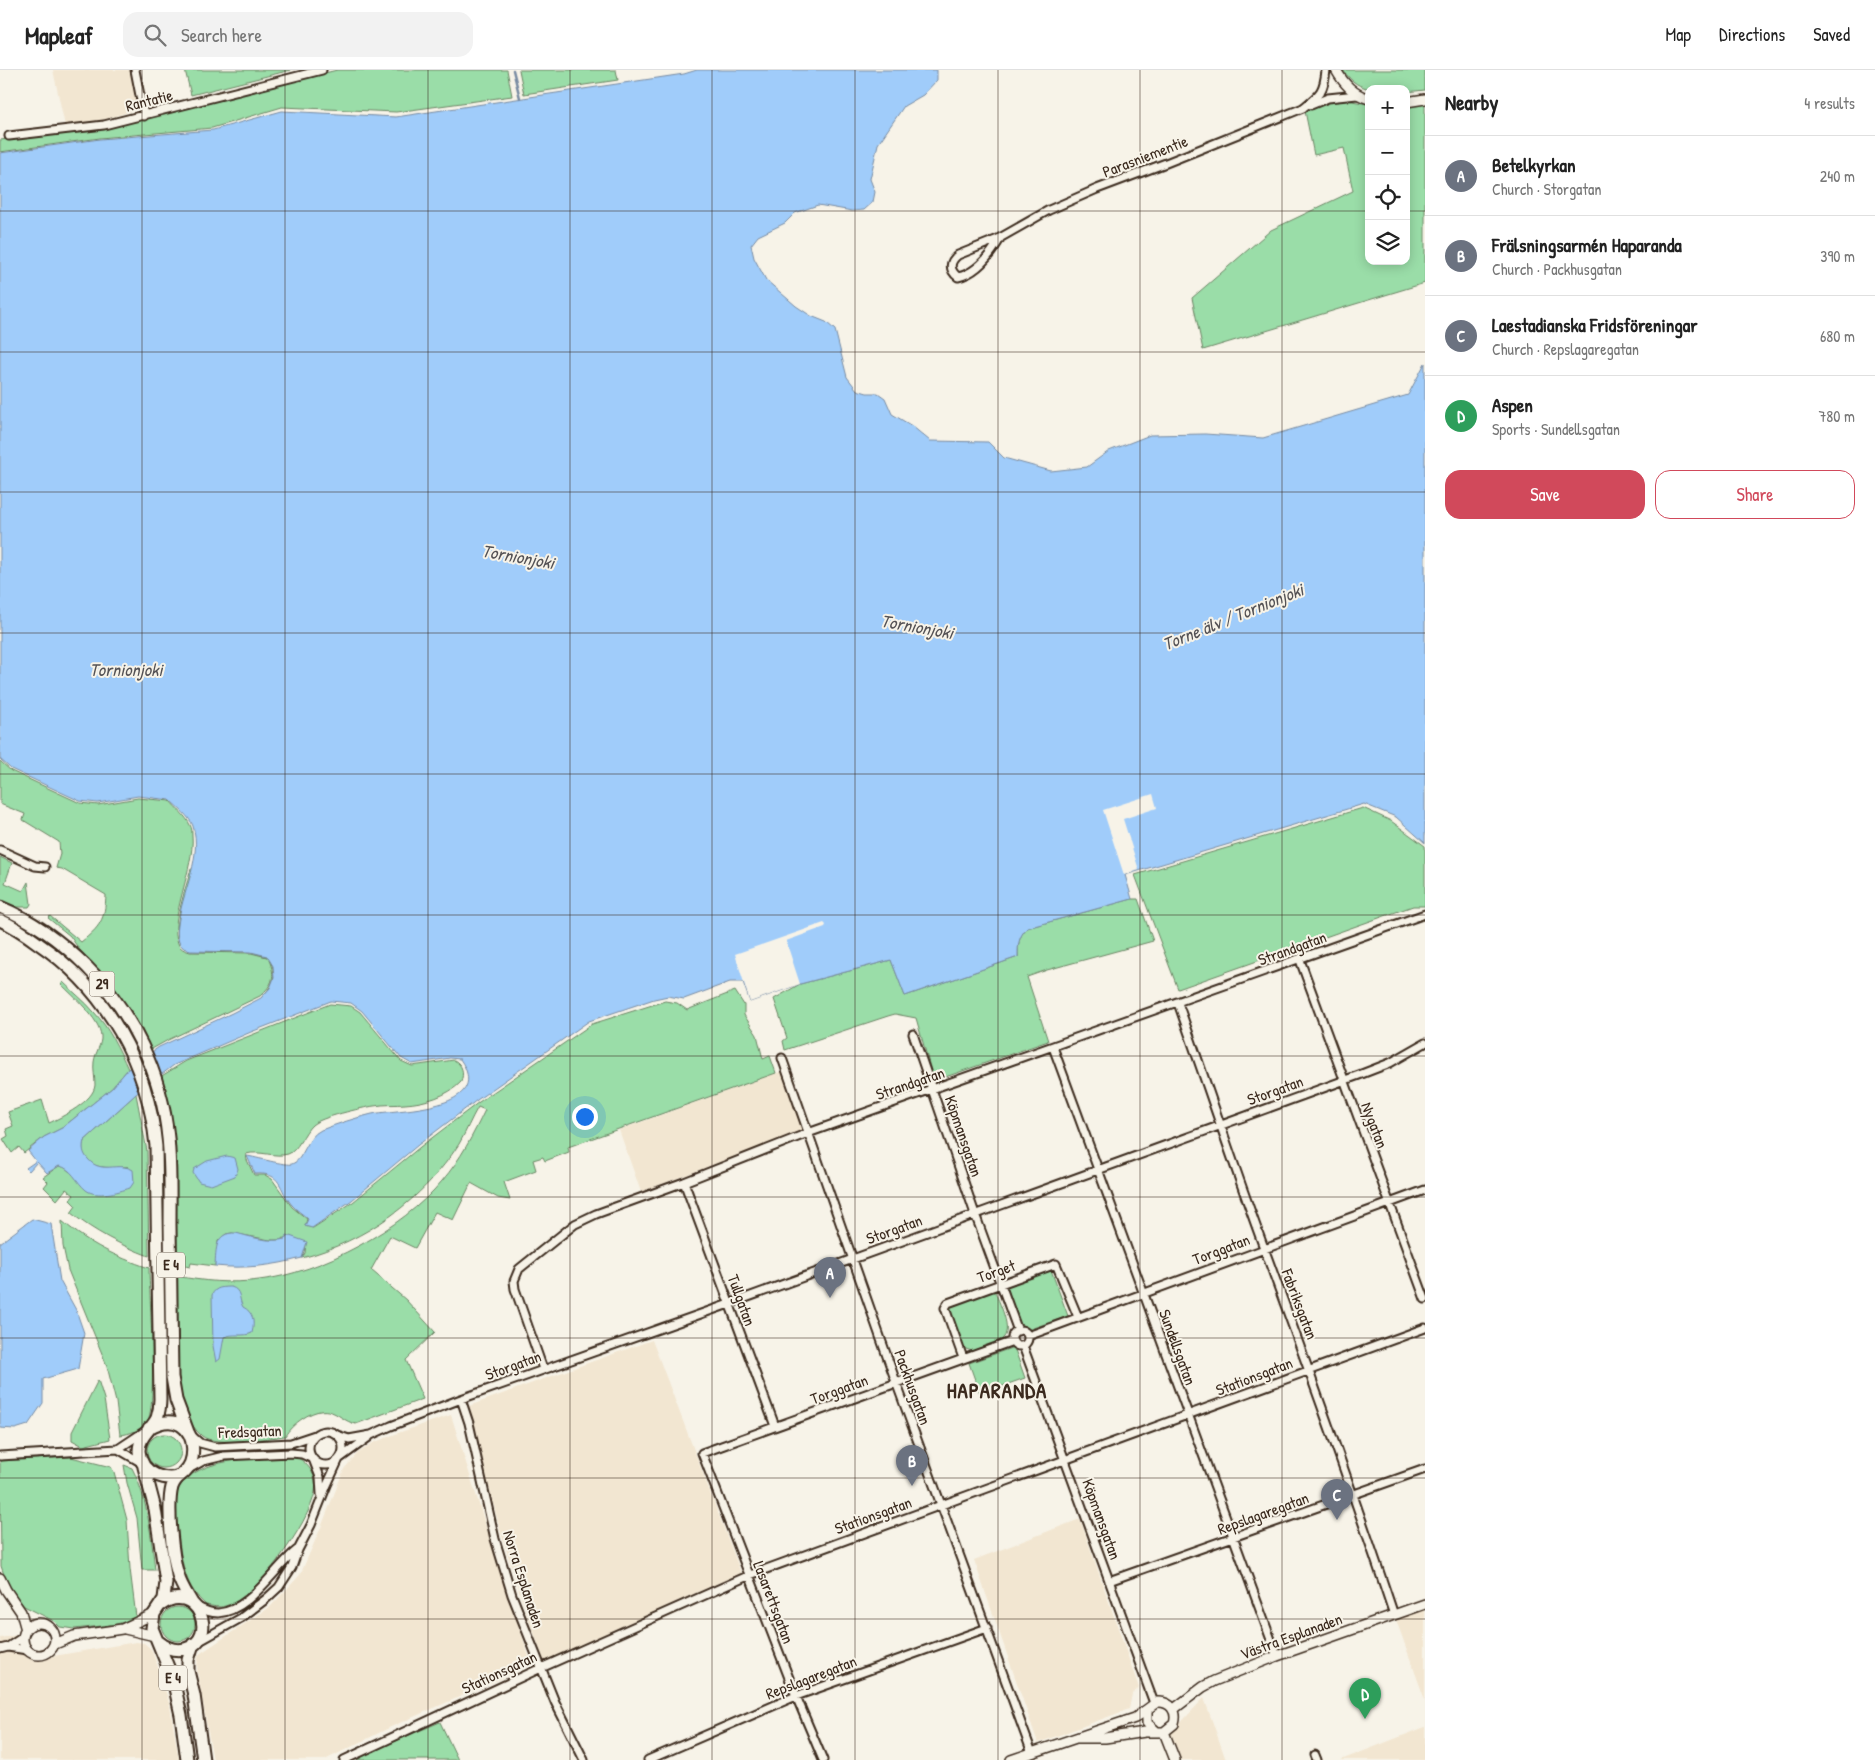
<!DOCTYPE html>
<html lang="en">
<head>
<meta charset="utf-8">
<style>
  body { margin:0; font-family:"Patrick Hand",sans-serif; background:#f2f2f2; color:#222 }
  .controls { position:absolute; right:15px; top:15px; display:grid; overflow:hidden; border-radius:10px; box-shadow:0 2px 12px #0003 }
  .controls button { width:45px; height:45px; display:grid; place-items:center; padding:0; border:0; border-bottom:1px solid #e0e0e0; background:#fff; color:#222; font:25px sans-serif }
  .you { position:absolute; left:584px; top:1046px; width:18px; height:18px; margin:-12px; border:4px solid #fff; border-radius:50%; background:#1a73e8; box-shadow:0 0 0 8px #1a73e833 }
  .badge { display:grid; place-items:center; width:32px; height:32px; border-radius:50%; background:#d1495b; color:#fff; font-size:16px; font-weight:700 }
  .pin { position:absolute; translate:-50% -41px; filter:drop-shadow(0 1px 2px #0008) }
  .pin::after { content:''; position:absolute; top:26px; width:18px; height:15px; background:inherit; clip-path:polygon(0 0,100% 0,50% 100%) }
  .list { margin:0; padding:0; list-style:none }
  h2 { display:flex; justify-content:space-between; align-items:center; height:65px; margin:0; padding:0 20px; font-size:21px }
  h2 small { font-size:16px; font-weight:400; color:#767676 }
  .list li { display:grid; grid-template-columns:32px 1fr auto; gap:15px; align-items:center; box-sizing:border-box; height:80px; padding:0 20px; border-top:1px solid #e0e0e0 }
  .list b { display:block; font-size:19px; white-space:nowrap }
  .list p { margin:0; font-size:16px; white-space:nowrap; color:#767676 }
  .list em { font-size:16px; font-style:normal; color:#767676 }
  .actions { display:flex; gap:10px; padding:15px 20px }
  .actions a { flex:1; padding:11px 0; border:1px solid #d1495b; border-radius:15px; text-align:center; font-size:18px; color:#d1495b }
  .actions .main { background:#d1495b; color:#fff }
  .icon { flex:none; width:28px; height:28px; fill:none; stroke:currentColor; stroke-width:2; stroke-linecap:round; stroke-linejoin:round }
  .map { position:relative; flex:none; width:1425px; height:1690px; overflow:hidden }
  header { display:flex; align-items:center; gap:30px; box-sizing:border-box; height:70px; padding:0 25px; background:#fff; border-bottom:1px solid #e0e0e0 }
  header strong { font-size:24px }
  nav { display:flex; gap:28px; margin-inline-start:auto; font-size:18px }
  .search { width:350px; height:45px; background:#f2f2f2; display:flex; align-items:center; gap:12px; box-sizing:border-box; padding:0 18px; border-radius:15px; color:#767676; font-size:19px }
  main { display:flex }
  aside { flex:1; background:#fff }
  .map>svg:first-child { display:block }
</style>
</head>
<body>
<header>
<strong>Mapleaf</strong>
<div class="search"><svg class="icon" aria-label="search" viewBox="0 0 24 24"><circle cx="10" cy="10" r="6"/><path d="M15 15l6 6"/></svg>Search here</div>
<nav><a>Map</a><a>Directions</a><a>Saved</a></nav>
</header>
<main>
<div class="map">
<svg width="1425" height="1690" viewBox="0 0 1425 1690">
  <rect width="100%" height="100%" fill="#f7f3e8"/>
  <filter id="ink" filterUnits="userSpaceOnUse"><feTurbulence type="fractalNoise" baseFrequency=".02" numOctaves="2"/><feDisplacementMap in="SourceGraphic" scale="10" xChannelSelector="R" yChannelSelector="G"/><feConvolveMatrix kernelMatrix="1 2 1 2 8 2 1 2 1" color-interpolation-filters="sRGB"/></filter>
  <g filter="url(#ink)">
    <path fill="#f2e6d1" d="M53,0h78l6,32 -3,8 -37,12 -32,4z
      M788,999l18,61 -165,62 -22,-62z
      M652,1270l89,233 -197,88 -24,-67 -21,-68 -30,-120z
      M451,1345l56,178 25,72 -139,61 -68,34h-112l-16,-90 1,-15 72,-48 30,-32 22,-50 22,-56 13,-15 16,-11 25,-10z
      M1080,1449l59,169 -7,6 -3,15 -91,34 -64,-183z
      M1425,1537v93l-30,-83z
      M18,1565l6,19 12,5 100,-17 8,1 7,6 9,23 10,34 9,54h-179v-122z
      M1204,1628l22,62h-45l-10,-27z
      M1425,1657v33h-84z"/>
    <path fill="#9adda8" stroke="#6a8463" d="M185,0h106l-100,25z
      M337,0h170l5,26 -116,16 -114,-5 -70,21 -112,10 -100,14v-12l104,-12z
      M519,0h97l2,10 -94,14z
      M1343,0h82v20l-19,2v-3c-27,0 -46,6 -63,-19z
      M1340,29l29,5v157h37v-155l19,-2v179l-222,67 -11,-52 79,-68 82,-39 -9,-43 -30,7 -9,-44z
      M0,691l11,10 69,32 18,2 40,-7 32,3c6,7 16,15 20,24 2,3 2,7 2,11 3,31 -24,84 -14,107 2,6 6,7 12,9l61,1 16,4 -16,-5 -61,-1c-3,-2 -7,-3 -9,-6 -11,-15 6,-60 10,-76l177,51 -107,78c11,-12 18,-23 8,-38 7,17 4,24 -9,36l-92,44 -18,10 -16,-31 -32,-46 -23,-24 -9,-13 -22,-18 2,-2 31,26c19,-15 24,-22 25,-47l-44,-26 -6,-1 4,-14 -1,-12 -36,-22 2,-6 -25,-10z
      M1363,738l28,13 34,25v60h-12l-235,83 -43,-114z
      M0,787l12,6 -7,20 18,8 5,-9 3,22 -2,3h-15l-14,-4z
      M1132,829h6l15,42 -106,29 -20,7 21,64 -114,40 -18,-63 -21,-4 -7,2 -103,34 -2,-9 4,-3 -13,-39 26,-15 91,-24 14,36 113,-39c0,-12 0,-20 9,-29z
      M63,912c10,10 22,19 31,30 15,16 25,37 34,57l-16,19 -50,40 -18,9 -20,16 -5,-6 -7,6 -9,-14 5,-3 -2,-7 7,-3 -5,-14 34,-12 7,23c13,-6 45,-22 46,-38 0,-8 -2,-15 -1,-23 1,-9 8,-18 7,-26 -1,-17 -28,-40 -40,-52z
      M735,921l9,14v10l13,20 6,24 7,-3 6,17 -208,74 1,5 -24,9 -2,-4 -10,3 3,10 -32,12 6,18 -12,-2 -27,-15 -18,37 -18,-8 -20,36 -25,-12 -19,34 35,30 29,32 -29,28 17,39 -67,25c-11,-2 -18,-11 -28,-13 -15,-3 -36,13 -43,25 -17,2 -70,11 -83,0 -14,-11 -19,-33 -23,-48l-3,-112c26,5 55,8 83,4 62,-7 143,-51 183,-99 19,-22 31,-46 43,-71l-7,-3c-7,12 -12,25 -19,37 -36,56 -93,97 -157,114l3,-5 1,-11 -20,-5 -6,3h-10l-38,-7 -6,1 -8,7 -3,25 -24,-3 -1,4 -14,-3 -16,-187 26,-16 144,-57 21,2 9,6 41,49 11,5 42,-6c9,5 10,13 7,22 -13,14 -37,21 -56,22 -10,1 -20,0 -31,2 -13,2 -53,11 -62,19 -8,7 -14,26 -24,29 -13,4 -28,-4 -42,0l1,6 7,15h11l7,4 20,28 15,12 -2,7 8,2 40,-26 67,-55 59,-45 113,-78 73,-23 12,2 10,7z
      M136,1024l11,57 2,105c-29,-11 -54,-24 -78,-43l5,-7 -6,-6 4,-5 -8,-6 -9,11 -13,-13 4,-5 -5,-5 16,-11 5,1 6,5 58,-5c-15,0 -34,4 -43,-10 -3,-5 -3,-11 -1,-16z
      M62,1151c29,24 52,35 87,47 0,26 9,137 -2,154 -6,8 -17,12 -27,13l-4,-33 -9,-36 -39,-96 -5,-24z
      M1051,1200l17,46 -38,13 -12,-6 -11,-37z
      M994,1219c4,12 21,42 7,51 -9,5 -20,7 -29,11l-9,-3 -12,-36v-6z
      M1014,1277l11,31 -45,16 -11,-31z
      M98,1310l6,19 6,40 -27,7 -11,-6v-8z
      M147 1381a17 17 0 1 1 34 0a17 17 0 1 1-34 0Z
      M294,1386c14,6 24,20 21,36 -6,31 -59,107 -90,114 -6,2 -13,0 -19,-1 -20,-17 -24,-40 -27,-65 -1,-13 -6,-29 -3,-42 7,-42 85,-40 118,-42z
      M71,1387l40,10 3,5 13,48 3,49 6,48 -11,5 -14,3 -37,4 -14,-2 -6,-6 -30,-15 -16,-20 -7,-20 -1,-105z
      M124,1395l8,3c16,31 19,68 23,102h-13l-5,-52 -10,-35z
      M161 1554a17 17 0 1 1 34 0a17 17 0 1 1-34 0Z
      M440,1652l18,38h-103l1,-2z"/>
    <path fill="#a0ccfa" stroke="#788ba2" d="M697,0h240v10l-14,15 -19,11 -26,38 -8,35 5,13 -2,10 -9,8 -12,1 -34,-6 -23,8 -10,10 -27,13 -7,9 3,13 12,22 30,26 15,10 15,6 9,8 12,47 10,13 10,3h11l7,5 7,16 20,12 18,15 58,1 16,16 47,13 36,-4 22,-16 41,-16 55,-1 58,4 145,-43 17,-32v480l-29,-26 -32,-13 -239,71 7,24 -105,29c-9,9 -9,17 -9,29l-113,39 -14,-36 -91,24 -50,18 -7,-20h-13l-46,17 -16,-3 -14,3 -65,22 -112,79 -59,45 -66,55 -40,28 -7,-2 3,-7c-5,-5 -12,-9 -16,-14 -14,-16 -9,-33 -37,-31l-8,-18c8,1 39,10 45,8 12,-4 14,-27 29,-34 16,-6 34,-12 51,-16 24,-5 124,-3 88,-55l-10,-1 -38,6 -11,-6 -39,-47 -11,-8 -20,-2 -80,31 -77,33 -38,29 -52,47c-2,6 -1,13 4,18 13,16 30,2 45,11l1,12 -4,6c-12,4 -34,10 -44,2 -10,-8 -14,-22 -27,-24l-12,7 -10,-11 -8,9 -3,-3 10,-7 -8,-10 16,-14 18,-9 50,-40 16,-19 31,-22 73,-34 29,-15 9,-10 4,-10 -1,-12 -6,-10 -16,-4 -61,-1c-5,-2 -9,-4 -11,-9 -3,-8 -1,-16 0,-24 5,-29 23,-62 14,-92 -3,-9 -16,-19 -23,-26l-32,-4 -40,7 -18,-2 -69,-32 -11,-10v-606l100,-14 113,-9 69,-19 114,6 288,-43z
      M227,1086l8,2 3,11 -3,7 -24,9 -12,-3 -6,-9 1,-4 13,-8z
      M32,1149l19,5 9,57 16,29 8,23 -6,36 -35,10v24l-15,22 -13,4 -15,-1v-185z
      M236,1163c15,4 34,10 49,6l2,-4 20,7 -5,16c-30,8 -57,11 -87,8 1,-17 0,-34 21,-33z
      M231,1217c11,3 7,12 12,20 10,5 12,14 9,26 -8,4 -19,0 -28,4l-4,22 -4,3 -3,-16 -1,-51c3,-8 11,-8 19,-8z"/>
    <path fill="#f7f3e8" d="M1153,724l4,14 -34,11 16,51 -15,5 -21,-65z
      M824,853l2,2 -1,2 -39,14 14,43 -50,18 -15,-48z"/>
    <g fill="none" stroke-linecap="round" stroke-linejoin="round">
      <path stroke="#788ba2" stroke-width="2.5" d="M513,0l7,28"/>
      <g stroke="#3b2a1e" stroke-width="11">
        <path id="minor" d="M135,0l9,46
          M1311,35l17,-7 29,-3
          M9,66l95,-11 218,-55
          M1001,167c-9,16 -24,36 -43,40 -9,-7 -9,-15 0,-22l40,-16 51,-29 48,-21 69,-26 137,-55c17,-14 21,-16 23,-38
          M0,780l35,16 10,1
          M1300,890l125,339
          M1178,933c29,81 56,164 86,245 45,122 89,244 130,367
          M913,964l62,180 43,117
          M1053,977l224,609
          M782,988l114,324 136,371
          M684,1112l91,244
          M1012 1268a8 8 0 1 1 16 0a8 8 0 1 1-16 0Z
          M1028,1266l397,-146
          M1023,1276l131,357
          M963,1288l-18,-50 3,-5 108,-39 22,53
          M543,1299l-28,-80 -1,-8 5,-12 56,-45 21,-10 88,-32 124,-49 617,-219
          M461,1329l8,24 26,116 17,56 43,107 29,58
          M309 1378a17 17 0 1 1 34 0a17 17 0 1 1-34 0Z
          M191,1365l9,8 15,4 76,-4 24,-8
          M337,1365l12,4 22,-4 20,-9 70,-27 268,-95 630,-229 31,-12 35,-20
          M0,1386l118,-7
          M142,1393l-24,-14 27,-18
          M187,1400l16,-9 21,-5 67,-3 11,1 11,5 7,18 1,17
          M1109,1511l316,-112
          M196,1536c7,4 14,7 22,7 32,-2 56,-45 79,-63
          M198,1572l43,-24 25,-19 13,-12 13,-20 6,-17 13,-25 16,-40 12,-26 30,-22
          M8,1577l15,-10
          M0,1579l8,-2 19,3
          M1315,1685l2,5
          M344,1690l197,-92 209,-93 675,-247
          M648,1690l148,-64 191,-68
          M823,1690l-27,-64 -94,-243 311,-112"/>
      </g>
      <g stroke="#3b2a1e" stroke-width="12">
        <path id="tertiary" d="M1336,0c8,14 17,24 33,29
          M1406,32l19,-3
          M0,1508l6,12 15,22 5,18
          M23 1569a16 16 0 1 1 32 0a16 16 0 1 1-32 0Z
          M125,1559l30,7
          M55,1574l19,-8 48,-7 32,-15
          M1174,1639l29,-22 11,-6 63,-25 148,-52
          M1147,1640v13l9,8
          M1164,1662l11,28
          M1011,1690l124,-42 22,-16c13,-1 21,9 17,22l-10,8h-19l-40,6h-27"/>
      </g>
      <g stroke="#3b2a1e" stroke-width="15">
        <path id="trunk" d="M0,837c32,13 63,36 87,60 45,45 75,107 81,171 3,29 2,58 2,87 1,51 1,101 2,152l4,23 12,32
          M0,850c14,6 27,15 39,24 68,46 109,121 117,202l4,253c0,6 -1,13 -3,19 -6,12 -18,18 -18,33 1,11 7,20 17,24 51,21 49,-78 -7,-47
          M144,1397l11,42 11,73 -2,17 -10,15 -2,14 21,51 8,36 6,45
          M181,1405c-4,3 -7,6 -9,12 -5,19 0,69 6,88 3,11 9,19 14,28
          M159,1572c7,6 16,9 26,7 37,-11 10,-70 -24,-44
          M193,1574l-5,16v11l6,24 9,65"/>
      </g>
      <use href="#minor" stroke="#f7f3e8" stroke-width="7"/>
      <use href="#tertiary" stroke="#f7f3e8" stroke-width="9"/>
      <use href="#trunk" stroke="#f7f3e8" stroke-width="11"/>
    </g>
  </g>
  <path fill="none" stroke="#3b2a1e" stroke-width="1" stroke-opacity="0.55" d="M142,0v1690M285,0v1690M428,0v1690M570,0v1690M712,0v1690M855,0v1690M998,0v1690M1140,0v1690M1282,0v1690M0,141h1369M1406,141h19M0,282h1425M0,422h1425M0,563h1425M0,704h1425M0,845h1425M0,986h1425M0,1127h1425M0,1268h1425M0,1408h1425M0,1549h1425"/>
  <g text-anchor="middle" stroke-width="4" stroke-linejoin="round" paint-order="stroke">
    <g fill="#f7f3e8" stroke="#73665b" stroke-width="1">
      <rect x="89.5" y="901.5" width="25" height="25" rx="4"/>
      <rect x="157" y="1182.5" width="28" height="25" rx="4"/>
      <rect x="159" y="1595.5" width="28" height="25" rx="4"/>
    </g>
    <g font-size="15" font-weight="bold" fill="#3b2a1e">
      <text x="102" y="919">29</text>
      <text x="171" y="1200">E 4</text>
      <text x="173" y="1613">E 4</text>
    </g>
    <g font-size="16" fill="#3b2a1e" stroke="#f7f3e8">
      <text transform="translate(149 30) rotate(-14)" y="6">Rantatie</text>
      <text transform="translate(1145 86) rotate(-21)" y="6">Parasniementie</text>
      <text transform="translate(1292 878) rotate(-20)" y="6">Strandgatan</text>
      <text transform="translate(910 1013) rotate(-19)" y="6">Strandgatan</text>
      <text transform="translate(1275 1020) rotate(-20)" y="6">Storgatan</text>
      <text transform="translate(1375 1055) rotate(69)" y="6">Nygatan</text>
      <text transform="translate(964 1066) rotate(71)" y="6">Köpmansgatan</text>
      <text transform="translate(894 1159) rotate(-20)" y="6">Storgatan</text>
      <text transform="translate(1221 1179) rotate(-21)" y="6">Torggatan</text>
      <text transform="translate(996 1201) rotate(-20)" y="6">Torget</text>
      <text transform="translate(742 1230) rotate(70)" y="6">Tullgatan</text>
      <text transform="translate(1300 1234) rotate(69)" y="6">Fabriksgatan</text>
      <text transform="translate(1178 1277) rotate(70)" y="6">Sundellsgatan</text>
      <text transform="translate(513 1295) rotate(-20)" y="6">Storgatan</text>
      <text transform="translate(1254 1306) rotate(-21)" y="6">Stationsgatan</text>
      <text transform="translate(913 1317) rotate(70)" y="6">Packhusgatan</text>
      <text transform="translate(839 1319) rotate(-20)" y="6">Torggatan</text>
      <text transform="translate(250 1361) rotate(-2)" y="6">Fredsgatan</text>
      <text transform="translate(1263 1443) rotate(-20)" y="6">Repslagaregatan</text>
      <text transform="translate(873 1445) rotate(-20)" y="6">Stationsgatan</text>
      <text transform="translate(1102 1449) rotate(70)" y="6">Köpmansgatan</text>
      <text transform="translate(524 1509) rotate(72)" y="6">Norra Esplanaden</text>
      <text transform="translate(774 1532) rotate(69)" y="6">Lasarettsgatan</text>
      <text transform="translate(1291 1566) rotate(-20)" y="6">Västra Esplanaden</text>
      <text transform="translate(499 1602) rotate(-25)" y="6">Stationsgatan</text>
      <text transform="translate(811 1607) rotate(-21)" y="6">Repslagaregatan</text>
    </g>
    <g font-size="18" font-style="italic" fill="#545255" stroke="#f7f3e8">
      <text transform="translate(518 487) rotate(10)" y="6">Tornionjoki</text>
      <text transform="translate(1233 547) rotate(-22)" y="6">Torne älv / Tornionjoki</text>
      <text transform="translate(917 557) rotate(10)" y="6">Tornionjoki</text>
      <text x="126" y="606">Tornionjoki</text>
    </g>
    <g font-size="21" font-weight="bold" letter-spacing="1" fill="#3b2a1e" stroke="#f7f3e8">
      <text x="997" y="1328">HAPARANDA</text>
    </g>
  </g>
</svg>
<div class="controls">
<button>+</button>
<button>−</button>
<button><svg class="icon" aria-label="locate" viewBox="0 0 24 24"><circle cx="12" cy="12" r="6"/><path d="M12 2v4M12 18v4M2 12h4M18 12h4"/></svg></button>
<button><svg class="icon" aria-label="layers" viewBox="0 0 24 24"><path d="M12 4l9 5-9 5-9-5zM3 14l9 5 9-5"/></svg></button>
</div>
<div class="you"></div>
<div class="pin badge" style="left:830px;top:1228px;background:#6b7280">A</div>
<div class="pin badge" style="left:912px;top:1416px;background:#6b7280">B</div>
<div class="pin badge" style="left:1337px;top:1450px;background:#6b7280">C</div>
<div class="pin badge" style="left:1365px;top:1649px;background:#2e9e5b">D</div>
</div>
<aside>
<h2>Nearby<small>4 results</small></h2>
<ul class="list">
<li><span class="badge" style="background:#6b7280">A</span><div><b>Betelkyrkan</b><p>Church · Storgatan</p></div><em>240 m</em></li>
<li><span class="badge" style="background:#6b7280">B</span><div><b>Frälsningsarmén Haparanda</b><p>Church · Packhusgatan</p></div><em>390 m</em></li>
<li><span class="badge" style="background:#6b7280">C</span><div><b>Laestadianska Fridsföreningar</b><p>Church · Repslagaregatan</p></div><em>680 m</em></li>
<li><span class="badge" style="background:#2e9e5b">D</span><div><b>Aspen</b><p>Sports · Sundellsgatan</p></div><em>780 m</em></li>
</ul>
<div class="actions"><a class="main">Save</a><a>Share</a></div>
</aside>
</main>
</body>
</html>
